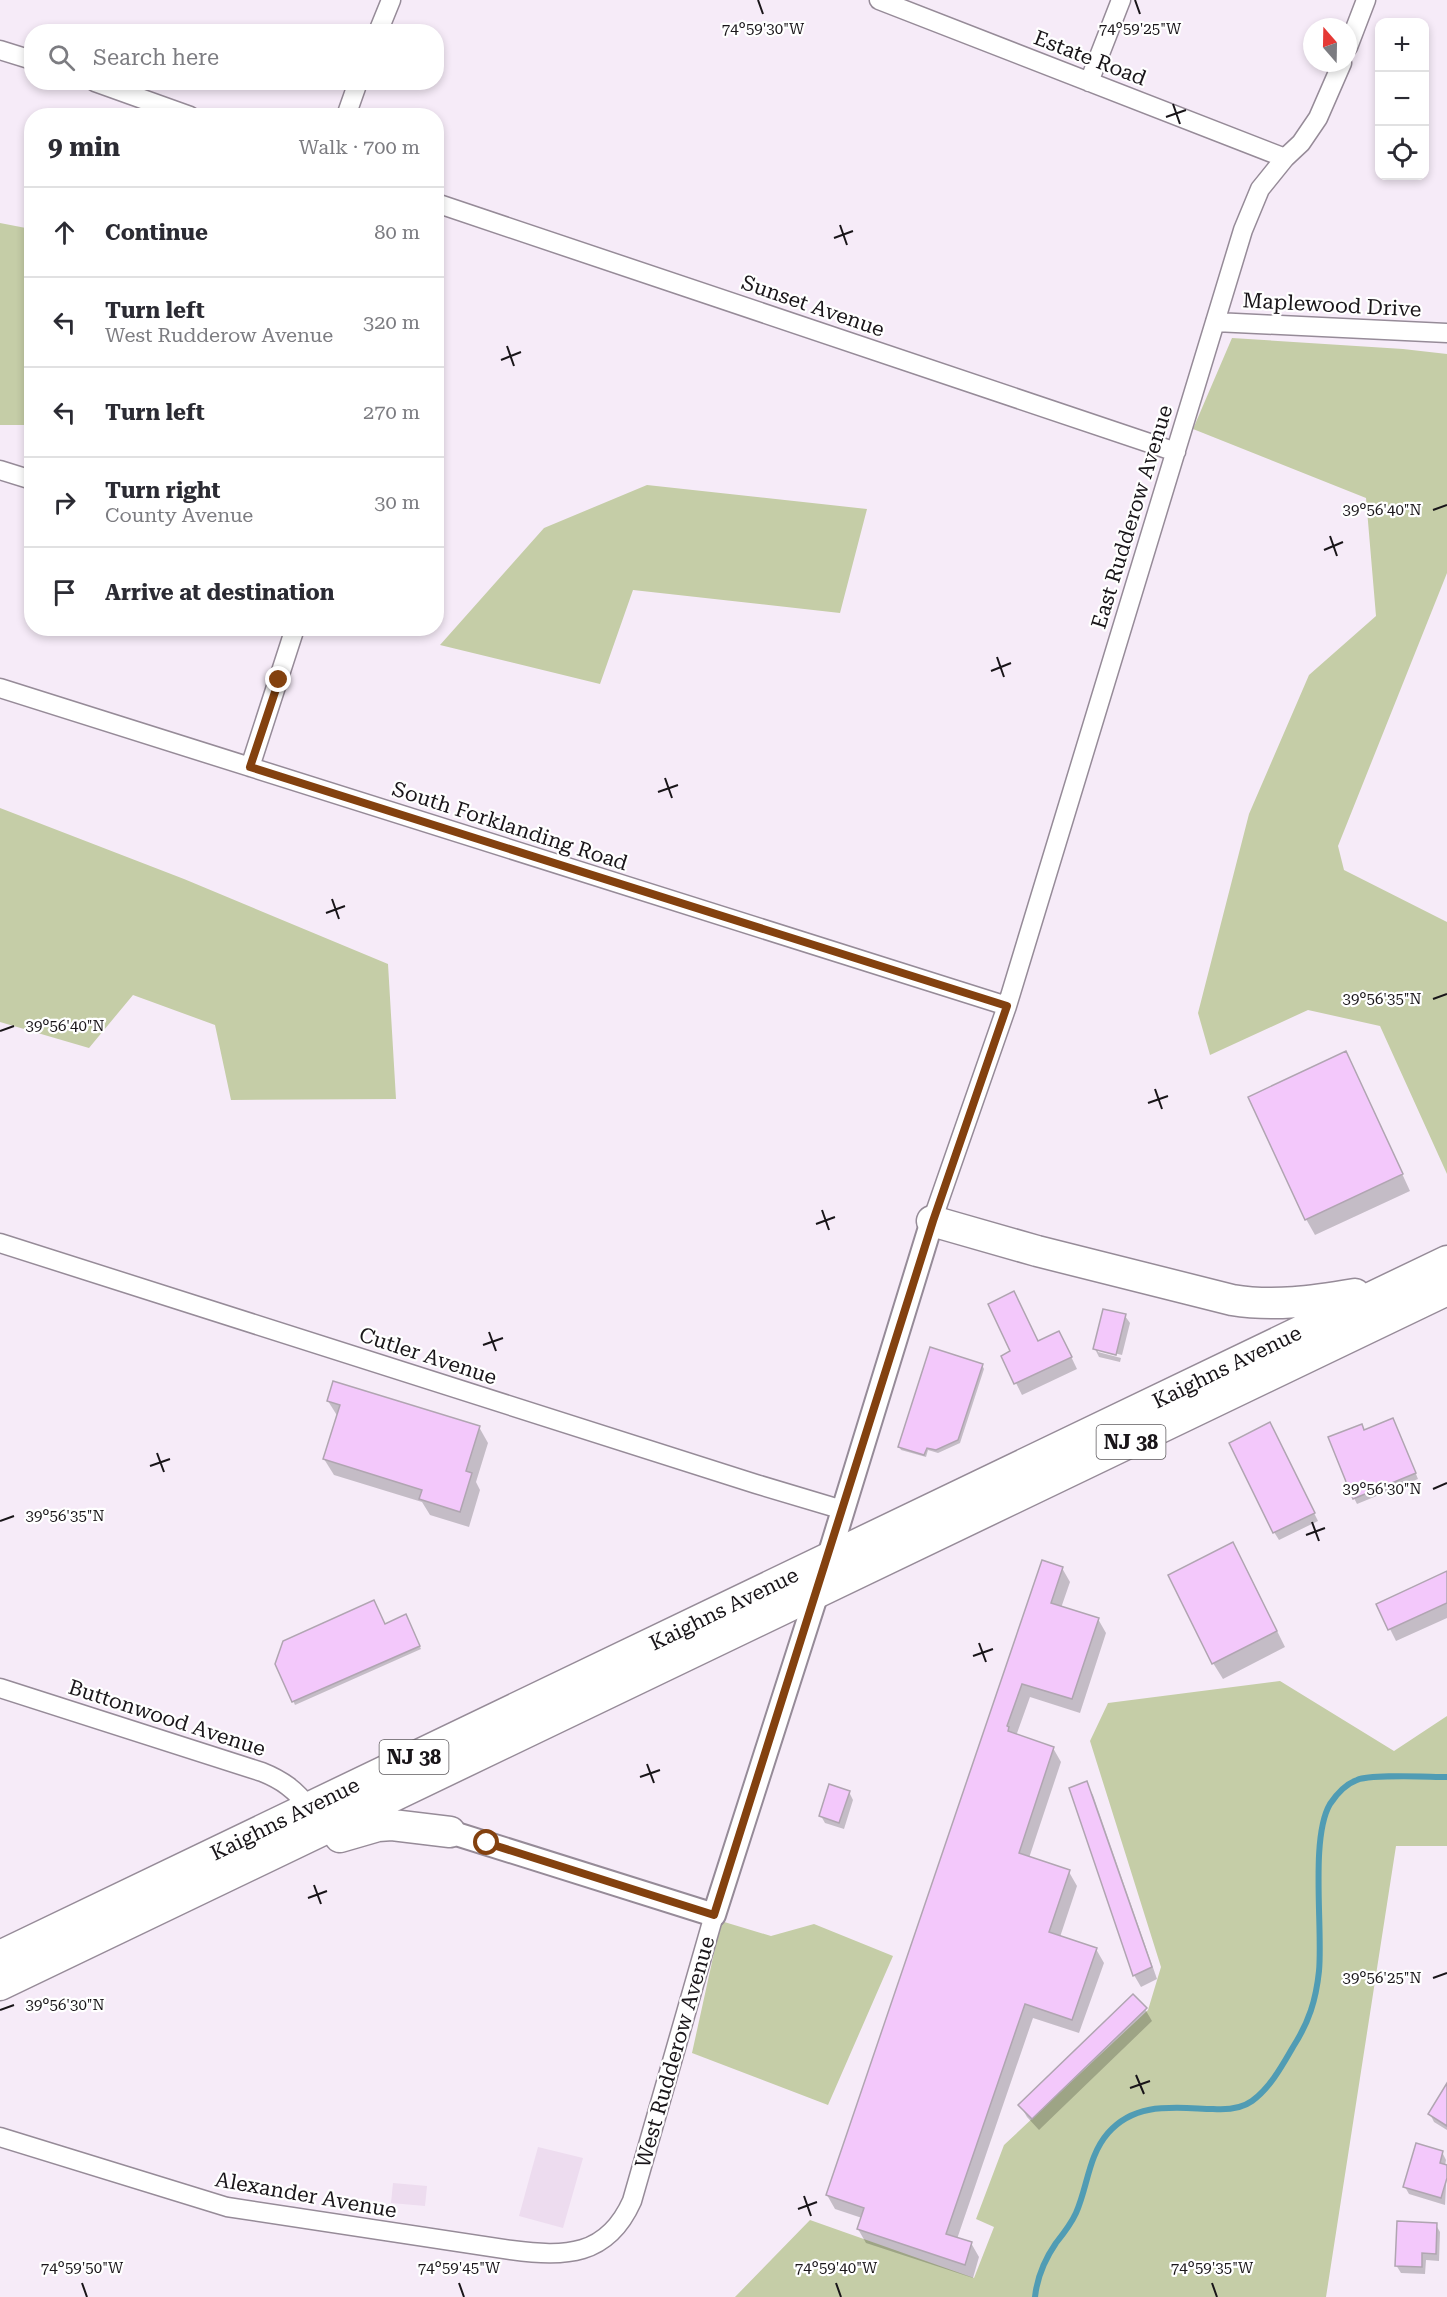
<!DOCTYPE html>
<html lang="en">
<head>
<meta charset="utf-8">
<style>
  body { margin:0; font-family:"Roboto Serif",serif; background:#f7f7f7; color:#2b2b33 }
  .controls { position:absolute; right:18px; top:18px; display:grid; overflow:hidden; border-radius:12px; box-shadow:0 3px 9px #0003 }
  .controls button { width:54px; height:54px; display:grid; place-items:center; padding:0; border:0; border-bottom:2px solid #e1e1e2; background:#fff; color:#2b2b33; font:30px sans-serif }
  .compass { position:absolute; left:1303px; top:18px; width:54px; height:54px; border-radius:50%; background:#fff; box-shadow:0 3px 9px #0003; rotate:340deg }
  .stop { position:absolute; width:18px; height:18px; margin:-14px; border:4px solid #83410f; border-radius:50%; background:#fff }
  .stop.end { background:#83410f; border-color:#fff; box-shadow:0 2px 6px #0008 }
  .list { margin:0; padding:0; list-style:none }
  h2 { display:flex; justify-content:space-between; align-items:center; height:78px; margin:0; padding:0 24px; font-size:26px }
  h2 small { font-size:20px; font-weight:400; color:#7c7c81 }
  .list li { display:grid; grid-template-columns:39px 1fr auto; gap:18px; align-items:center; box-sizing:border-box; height:90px; padding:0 24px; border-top:2px solid #e1e1e2 }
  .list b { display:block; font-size:22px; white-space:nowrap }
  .list p { margin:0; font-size:20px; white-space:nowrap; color:#7c7c81 }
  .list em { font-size:20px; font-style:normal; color:#7c7c81 }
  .icon { flex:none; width:33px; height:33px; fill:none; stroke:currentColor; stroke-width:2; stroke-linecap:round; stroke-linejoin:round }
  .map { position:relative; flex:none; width:1447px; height:2297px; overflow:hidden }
  .search { position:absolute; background:#fff; box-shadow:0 3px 9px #0003; left:24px; top:24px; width:420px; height:66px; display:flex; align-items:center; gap:15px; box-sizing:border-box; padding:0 21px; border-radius:24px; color:#7c7c81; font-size:22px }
  .panel { position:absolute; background:#fff; box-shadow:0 3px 9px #0003; left:24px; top:108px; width:420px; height:528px; border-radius:24px }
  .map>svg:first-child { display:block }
</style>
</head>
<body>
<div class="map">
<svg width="1447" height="2297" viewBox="0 0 1447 2297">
  <rect width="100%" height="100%" fill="#f6ebf8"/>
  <path fill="#eddcef" d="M538,2147l45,11 -20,70 -44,-12z
    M393,2183l34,3 -2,20 -34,-3z"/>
  <path fill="#c5cda7" d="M0,223l31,6v196h-31z
    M1232,338l171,11 44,5v219l-109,273 6,24 103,52v252l-67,-148 -72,-16 -98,45 -12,-42 51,-199 60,-139 67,-59 -10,-118 -173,-69z
    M647,485l220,24 -27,104 -207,-23 -33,94 -160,-39 104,-117z
    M0,808l184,71 204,85 8,135 -165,1 -16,-75 -82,-30 -44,53 -89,-26z
    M1280,1681l114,70 53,-35v130h-51l-70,451h-591l75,-77 164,58 20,-51 -18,-8 28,-74 144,-135 13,-43 -71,-226 18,-38z
    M721,1921l50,15 43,-12 79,32 -65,149 -136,-52z"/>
  <path fill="#0003" d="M1354,1069l56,122 -95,44 -9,-16z
    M1125,1316l5,7 -8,32 -24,-6v3l23,6 -1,4 -21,-5 -4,-8z
    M1038,1342l27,2 12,25 -55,26 -19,-38z
    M982,1365l2,4 -24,74 -22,10 -10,-3 -2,7 -25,-7 -2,-4z
    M328,1401l151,26 9,16 -12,39 4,8 -11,37 -39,-12 -8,-13 -88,-27 -10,-16 14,-42z
    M1396,1425l22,54 -61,25 -3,-6 10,-67z
    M1274,1432l44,89 -39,19 -5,-8z
    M1242,1560l43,87 -62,32 -10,-16z
    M1062,1568l8,14 -9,26 37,11 8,14 -26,80 -50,-16 -14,39 37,12 8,14 -32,96 40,14 8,14 -17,51 36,12 8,14 -25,70 -46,-15 -76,221 14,4 8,14 -6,21 -107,-35 -8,-14 4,-11 -27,-9 -8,-14z
    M1447,1573v45l-51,23 -18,-36z
    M407,1619l14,30 -126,56 -18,-41z
    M1086,1783l7,12 64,184 -16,8 -7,-12z
    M849,1792l4,8 -9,29 -19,-6 -4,-7z
    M1145,2009l7,12 -113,109 -12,-13 -7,-12z
    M1447,2085v45l-13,-8 -4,-8z
    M1442,2152l4,8 -1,6 2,1 -2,38 -36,-11 -4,-7z
    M1436,2225l4,7 -1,29 -13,-1 -1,14 -24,-1 -5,-8z"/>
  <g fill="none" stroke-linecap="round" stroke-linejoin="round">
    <path stroke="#509cb4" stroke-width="6" d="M1035,2297c2,-19 10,-38 21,-54 8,-10 15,-19 20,-30 12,-27 12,-57 32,-80 28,-32 67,-25 105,-24 14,1 28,0 39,-8 18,-13 30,-35 41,-54 16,-25 23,-47 26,-76 4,-42 -9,-133 11,-167 6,-9 16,-20 27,-24 15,-6 70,-3 90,-3"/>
  </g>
  <path fill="#f3c8fb" stroke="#b0a5b1" stroke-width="1.5" d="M1346,1051l57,123 -98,46 -57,-123z
    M1014,1291l24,50 21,-10 13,26 -58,27 -13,-28 9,-5 -22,-47z
    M1103,1309l23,5 -10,41 -23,-6z
    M930,1347l53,17 -25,76 -22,10 -9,-2 -3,7 -26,-8z
    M333,1381l147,45 -14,45 6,2 -12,39 -41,-13 3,-9 -99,-31 17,-54 -13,-4z
    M1393,1418l23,55 -63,26 -25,-62 34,-13 2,6z
    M1270,1422l45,91 -42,20 -44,-90z
    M1233,1542l44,89 -65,33 -44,-89z
    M1042,1560l21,7 -12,36 48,15 -27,81 -50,-15 -15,42 2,1 -1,4 46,16 -35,106 51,17 -21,62 48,16 -25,72 -47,-16 -79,230 26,8 -7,23 -108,-36 7,-21 -38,-13z
    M1447,1571v32l-59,27 -12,-26z
    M374,1600l11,24 21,-10 14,32 -128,56 -17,-38 8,-23z
    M1087,1781l65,186 -19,9 -64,-188z
    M829,1784l21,7 -11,32 -20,-7z
    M1133,1994l14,14 -115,111 -14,-14z
    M1447,2083v43l-19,-12z
    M1416,2143l27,8 -3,12 7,2v13l-6,20 -38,-11z
    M1397,2221l40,2 -1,31 -14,-1v14l-27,-1z"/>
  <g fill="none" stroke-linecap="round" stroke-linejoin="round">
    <g stroke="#968b98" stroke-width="21">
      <path id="minor" d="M879,0l406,158
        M378,32l13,-32
        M1348,47l18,-47
        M0,50l32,10
        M95,82l95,34
        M1089,82l32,-82
        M346,116l12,-34
        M436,203l740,249
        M1215,322l232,11
        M0,470l32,10
        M0,688l1007,318
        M250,767l45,-139
        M932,1221l75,-215 236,-776 17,-41 25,-31 16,-15 17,-25 24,-55
        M0,1243l756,241 87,26
        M0,1688l262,84c20,8 34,18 47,36
        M0,2137l227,70 284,43c54,7 96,7 121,-49l82,-286"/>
    </g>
    <g stroke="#968b98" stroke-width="26">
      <path id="tertiary" d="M450,1832l264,83 114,-356 104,-338"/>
    </g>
    <g stroke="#968b98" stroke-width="33">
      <path id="trunk" d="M932,1221l105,30 195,49c42,7 81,1 123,-6
        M340,1837l38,-11 14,-1 58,7
        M0,1956l1447,-695
        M0,1985l1447,-695"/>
    </g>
    <use href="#minor" stroke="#fff" stroke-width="18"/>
    <use href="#tertiary" stroke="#fff" stroke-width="22"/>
    <use href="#trunk" stroke="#fff" stroke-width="30"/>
  </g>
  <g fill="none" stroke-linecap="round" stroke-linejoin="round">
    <path stroke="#83410f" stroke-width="8" d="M279,680l-29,87 757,239 -74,215 -219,694 -227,-72"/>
  </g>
  <path fill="none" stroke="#191519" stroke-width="2" d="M758,0l5,14M1135,0l5,14M1173,104l7,20M1166,117l20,-7M840,225l7,20M834,238l19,-7M507,346l7,20M501,360l20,-8M1433,510l14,-5M1330,536l7,20M1324,550l19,-8M997,657l7,20M991,671l20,-8M665,778l7,20M658,792l20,-7M332,899l7,20M326,913l19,-7M1433,999l14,-5M0,1031l14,-5M1155,1089l7,20M1148,1103l20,-7M822,1210l7,20M816,1224l19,-7M489,1332l7,19M483,1345l20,-7M157,1453l7,19M150,1466l20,-7M1433,1489l14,-6M0,1521l14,-5M1312,1522l7,19M1306,1535l19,-7M979,1643l7,19M973,1656l20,-7M647,1764l7,19M640,1777l20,-7M314,1885l7,19M308,1898l19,-7M1433,1978l14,-5M0,2010l14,-5M1136,2075l8,19M1130,2088l20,-7M804,2196l7,20M798,2209l19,-7M82,2283l5,14M459,2283l5,14M836,2283l5,14M1212,2283l5,14"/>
  <g text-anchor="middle" stroke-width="4.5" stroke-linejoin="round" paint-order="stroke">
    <g fill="#fff" stroke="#5e5b5e" stroke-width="1.5">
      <rect x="1096.5" y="1425" width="69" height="34" rx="4.5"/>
      <rect x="379.5" y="1740" width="69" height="34" rx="4.5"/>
    </g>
    <g font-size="20" font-weight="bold" fill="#191519">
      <text x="1131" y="1449">NJ 38</text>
      <text x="414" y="1764">NJ 38</text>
    </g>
    <g font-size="21" fill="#191519" stroke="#fff">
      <text transform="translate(1090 58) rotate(21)" y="7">Estate Road</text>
      <text transform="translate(1332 305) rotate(3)" y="7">Maplewood Drive</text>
      <text transform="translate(813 306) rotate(19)" y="7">Sunset Avenue</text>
      <text transform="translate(1132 517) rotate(-73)" y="7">East Rudderow Avenue</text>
      <text transform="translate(510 826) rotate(18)" y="7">South Forklanding Road</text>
      <text transform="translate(428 1356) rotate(18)" y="7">Cutler Avenue</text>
      <text transform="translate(1227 1367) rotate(-26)" y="7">Kaighns Avenue</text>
      <text transform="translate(724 1609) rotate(-26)" y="7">Kaighns Avenue</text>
      <text transform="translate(167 1718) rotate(18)" y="7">Buttonwood Avenue</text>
      <text transform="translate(285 1819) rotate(-26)" y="7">Kaighns Avenue</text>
      <text transform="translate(675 2052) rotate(-74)" y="7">West Rudderow Avenue</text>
      <text transform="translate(306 2195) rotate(10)" y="7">Alexander Avenue</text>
    </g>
  </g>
  <g font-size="15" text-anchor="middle" fill="#191519" stroke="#fff" stroke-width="4.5" stroke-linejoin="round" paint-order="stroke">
    <text x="763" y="34">74°59'30"W</text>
    <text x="1140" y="34">74°59'25"W</text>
    <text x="1382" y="515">39°56'40"N</text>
    <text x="1382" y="1004">39°56'35"N</text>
    <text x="65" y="1031">39°56'40"N</text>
    <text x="1382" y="1494">39°56'30"N</text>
    <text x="65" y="1521">39°56'35"N</text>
    <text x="1382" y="1983">39°56'25"N</text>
    <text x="65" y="2010">39°56'30"N</text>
    <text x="82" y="2273">74°59'50"W</text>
    <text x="459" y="2273">74°59'45"W</text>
    <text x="836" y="2273">74°59'40"W</text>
    <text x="1212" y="2273">74°59'35"W</text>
  </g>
</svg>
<div class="controls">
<button>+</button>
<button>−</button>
<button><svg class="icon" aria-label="locate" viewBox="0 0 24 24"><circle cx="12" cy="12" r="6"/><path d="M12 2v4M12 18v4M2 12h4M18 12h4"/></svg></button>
</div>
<svg class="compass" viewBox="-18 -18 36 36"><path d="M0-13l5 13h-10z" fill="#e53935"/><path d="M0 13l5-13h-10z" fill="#7c7c81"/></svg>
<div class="stop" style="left:487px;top:1843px"></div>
<div class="stop end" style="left:279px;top:680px"></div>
<div class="search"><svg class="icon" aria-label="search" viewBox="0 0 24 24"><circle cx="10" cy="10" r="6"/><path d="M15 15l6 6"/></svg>Search here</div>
<section class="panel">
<h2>9 min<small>Walk · 700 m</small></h2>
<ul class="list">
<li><svg class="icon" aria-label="ahead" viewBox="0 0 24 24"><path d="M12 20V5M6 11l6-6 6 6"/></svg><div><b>Continue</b></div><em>80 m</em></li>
<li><svg class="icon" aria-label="left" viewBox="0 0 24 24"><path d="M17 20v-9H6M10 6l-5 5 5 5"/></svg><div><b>Turn left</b><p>West Rudderow Avenue</p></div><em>320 m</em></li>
<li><svg class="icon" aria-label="left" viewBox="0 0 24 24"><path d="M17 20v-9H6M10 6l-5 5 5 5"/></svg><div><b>Turn left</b></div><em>270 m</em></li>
<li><svg class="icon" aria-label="right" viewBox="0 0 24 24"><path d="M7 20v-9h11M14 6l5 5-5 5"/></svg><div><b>Turn right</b><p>County Avenue</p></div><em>30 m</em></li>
<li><svg class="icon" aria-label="arrive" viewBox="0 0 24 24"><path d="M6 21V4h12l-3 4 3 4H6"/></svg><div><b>Arrive at destination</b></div></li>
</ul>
</section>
</div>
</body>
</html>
